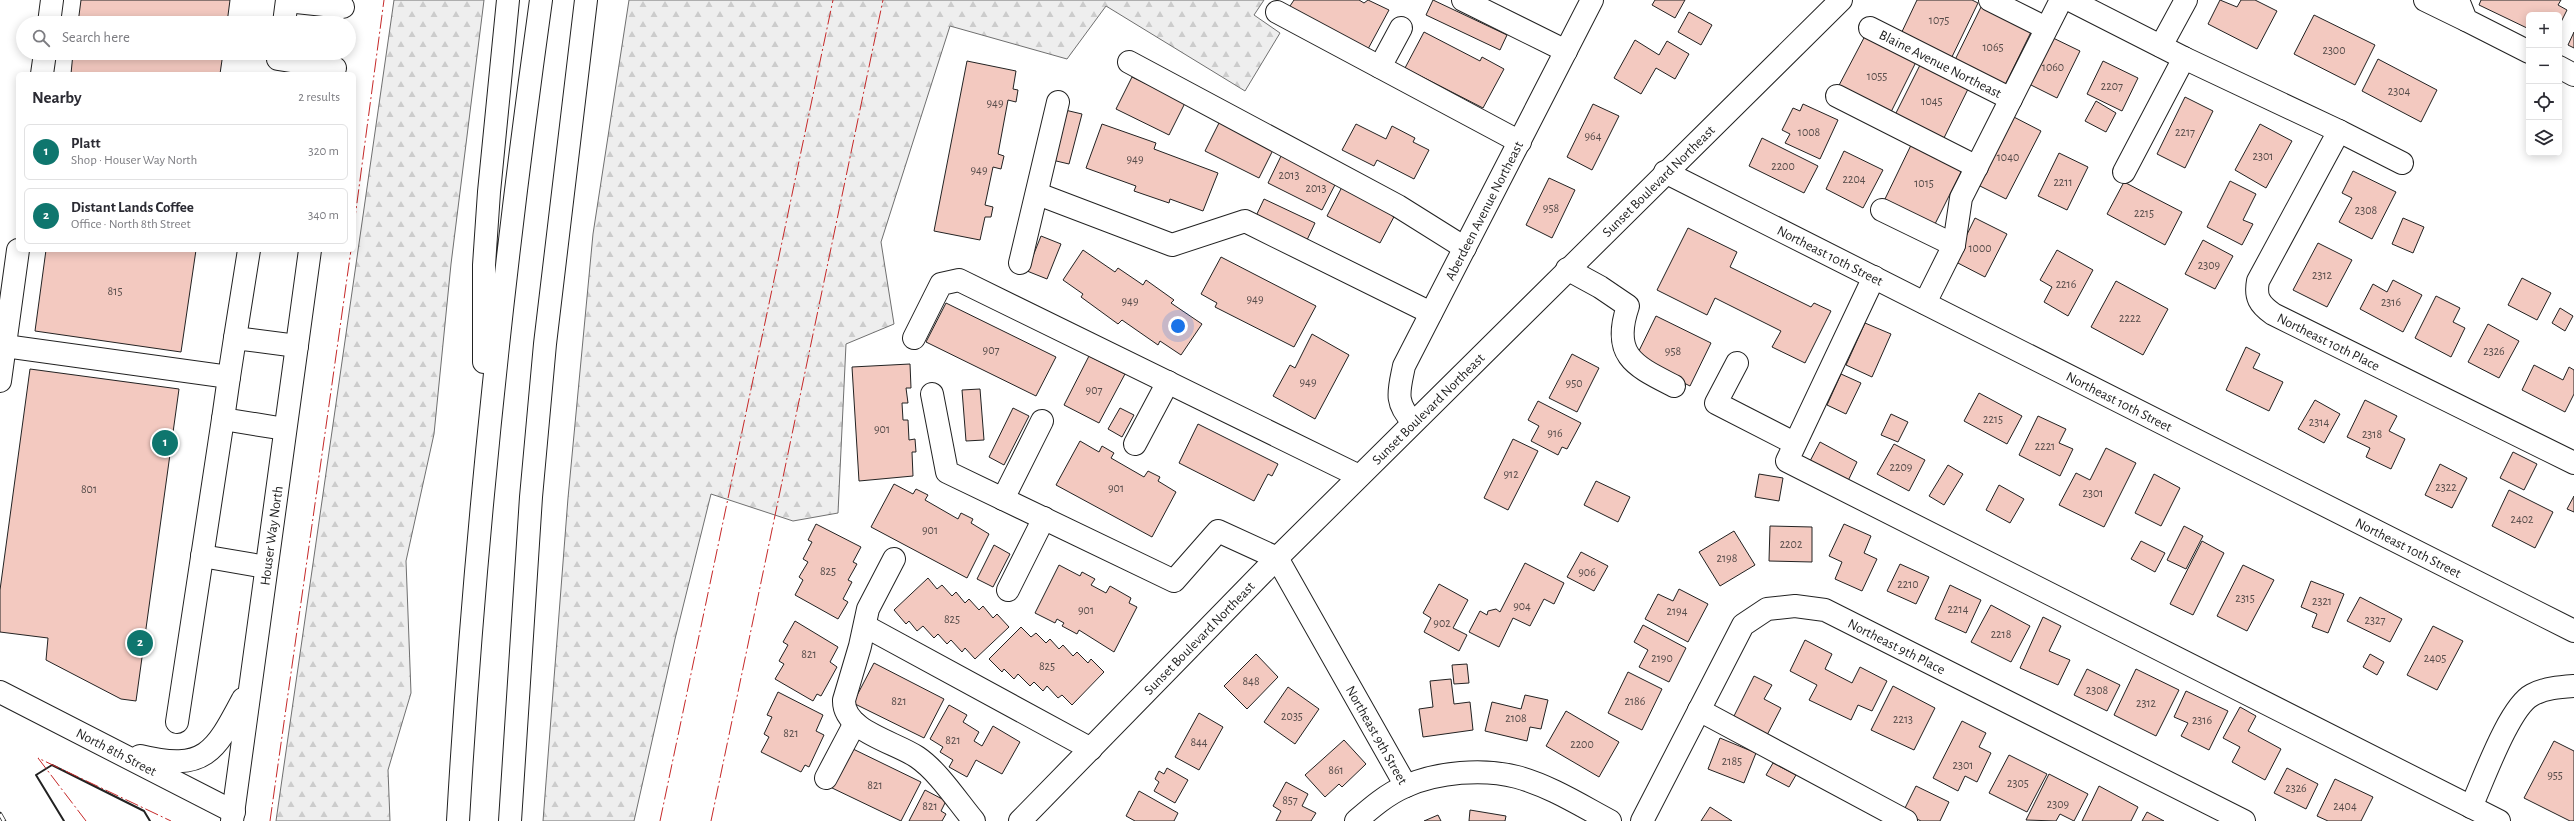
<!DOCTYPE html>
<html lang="en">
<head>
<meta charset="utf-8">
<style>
  body { margin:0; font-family:"Alegreya Sans",sans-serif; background:#f2f2f3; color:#2b2b33 }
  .controls { position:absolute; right:12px; top:12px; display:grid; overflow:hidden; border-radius:6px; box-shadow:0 2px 10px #0003 }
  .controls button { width:36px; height:36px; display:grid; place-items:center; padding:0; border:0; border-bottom:1px solid #e1e1e2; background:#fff; color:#2b2b33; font:20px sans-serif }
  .you { position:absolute; left:1178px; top:326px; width:14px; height:14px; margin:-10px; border:3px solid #fff; border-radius:50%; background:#1a73e8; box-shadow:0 0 0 6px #1a73e833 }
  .badge { display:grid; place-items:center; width:26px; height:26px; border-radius:50%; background:#0f766e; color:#fff; font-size:13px; font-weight:700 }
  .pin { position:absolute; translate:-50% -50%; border:2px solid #fff; box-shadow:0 1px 4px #0006 }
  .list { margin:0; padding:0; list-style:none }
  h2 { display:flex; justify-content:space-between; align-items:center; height:52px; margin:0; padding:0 16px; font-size:17px }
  h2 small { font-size:13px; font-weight:400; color:#7c7c81 }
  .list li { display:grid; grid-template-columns:26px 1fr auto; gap:12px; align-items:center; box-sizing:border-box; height:56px; margin:0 8px 8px; padding:0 8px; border:1px solid #e1e1e2; border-radius:6px }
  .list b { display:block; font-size:15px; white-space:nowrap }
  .list p { margin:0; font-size:13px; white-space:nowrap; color:#7c7c81 }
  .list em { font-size:13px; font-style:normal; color:#7c7c81 }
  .icon { flex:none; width:22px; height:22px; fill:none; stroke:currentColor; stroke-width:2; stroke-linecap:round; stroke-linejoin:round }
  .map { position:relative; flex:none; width:2574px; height:821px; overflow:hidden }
  .search { position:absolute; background:#fff; box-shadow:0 2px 10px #0003; left:16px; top:16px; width:340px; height:44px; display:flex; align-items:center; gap:10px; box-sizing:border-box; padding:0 14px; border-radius:22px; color:#7c7c81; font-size:15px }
  .panel { position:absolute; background:#fff; box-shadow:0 2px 10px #0003; left:16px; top:72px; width:340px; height:180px; border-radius:6px }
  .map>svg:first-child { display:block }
</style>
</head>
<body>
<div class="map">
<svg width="2574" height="821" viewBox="0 0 2574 821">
  <defs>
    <pattern id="forest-firs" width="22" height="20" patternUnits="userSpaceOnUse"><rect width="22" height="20" fill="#eee"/><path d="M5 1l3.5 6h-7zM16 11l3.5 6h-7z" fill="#ccc"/></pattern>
  </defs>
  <rect width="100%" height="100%" fill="#fff"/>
  <path fill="url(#forest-firs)" stroke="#6f6f6f" d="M394,0h90l-33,264 -17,170 -28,127 5,132 -23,77 2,51h-114z
    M629,0h635l-10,15 26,18 -35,58 -139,-85 -39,53 -117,-33 -69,216 13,82 -48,20 -8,169 -45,8 -82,-27 -36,145 -41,182h-91l25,-323 25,-264z"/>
  <path fill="#f3c9c0" stroke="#222" d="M81,0h149l-3,23h-149z
    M1294,0h65l5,3 4,-3 21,10 -21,39 -80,-40z
    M1433,0l74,35 -7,15 -74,-35z
    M1655,0h30l-10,18 -23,-13z
    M1917,0h55l6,3 -29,60 -50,-25z
    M2220,0l17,7 4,-7h14l22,11 -20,38 -49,-25z
    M2481,0h80l-3,5 9,5 -8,16v-11h-30v14l-50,-24z
    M1982,5l50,25 -29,59 -50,-25z
    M1689,12l23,13 -11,20 -23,-13z
    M2314,15l61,30 -20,40 -61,-31z
    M1424,32l56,29 2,-4 22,12 -21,39 -78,-40z
    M2574,32v16l-6,-3z
    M1866,34l51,26 -29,58 -52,-27z
    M2049,36l31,15 -23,47 -30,-15z
    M1635,40l24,15 8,-14 22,13 -14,25 -19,-11 -15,26 -27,-16z
    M73,53h150l-3,21h-149z
    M1923,59l48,24 -30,61 -48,-25z
    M2378,59l59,31 -16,32 -59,-31z
    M967,61l49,10 -3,18 5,1 -2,12 -8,-2 -10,54 6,2 -3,13 -8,-2 -8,38 8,2 -2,10h-6l-5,23 -46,-9z
    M2103,61l35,17 -16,33 -35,-17z
    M1132,77l53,26 -16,32 -53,-26z
    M2185,97l28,14 -28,57 -28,-14z
    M2096,101l20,12 -10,19 -21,-11z
    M1593,104l26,12 -27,54 -25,-13z
    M1803,104l35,16 -18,39 -35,-16 5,-9 -8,-4 11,-22 7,3z
    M1065,110l17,4 -13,50 -17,-4z
    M2010,115l31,16 -35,68 -30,-15z
    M1220,121l54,27 -15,30 -54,-27z
    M1102,124l54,19 -2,6 64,24 -15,38 -33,-12 -1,4 -35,-12 2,-5 -50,-18z
    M1356,124l30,15 6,-13 23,12 -2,4 16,8 -15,29 -37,-19 -3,6 -32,-16z
    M2260,124l32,17 -26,47 -31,-18z
    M1762,138l56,28 -14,27 -55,-27z
    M1913,141l51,25 -30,60 -50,-25z
    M1844,151l39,19 -20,38 -37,-19z
    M2059,153l29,14 -21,43 -29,-14z
    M1282,154l55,27 -15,29 -54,-27z
    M2353,171l43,21 -24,47 -33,-17 13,-24 -10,-5z
    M1549,178l26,12 -23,48 -26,-13z
    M2230,181l26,13 -13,26 10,4 -11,21 -35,-18z
    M2124,182l58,30 -17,33 -58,-31z
    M1343,185l53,28 -16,30 -53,-27z
    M1264,199l51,24 -8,17 -51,-24z
    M1975,218l32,16 -22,43 -31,-16z
    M2403,218l21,9 -11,26 -21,-9z
    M1688,228l49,24 -7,15 81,40 3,-4 17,8 -26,52 -33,-16 9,-16 -66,-33 -8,17 -50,-25z
    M1041,236l20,8 -14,35 -20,-8z
    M2203,240l30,16 -18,33 -30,-15z
    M2318,243l34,17 -25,47 -34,-17z
    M46,250h150l-15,102 -146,-21z
    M1083,250l32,22 3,-4 25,17 3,-5 28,20 -3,3 31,21 -21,31 -21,-14 -2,4 -36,-25 -4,4 -37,-27 2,-3 -20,-14z
    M2057,250l36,20 -25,46 -24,-14 8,-15 -12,-7z
    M1221,257l95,49 -22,41 -79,-40 2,-4 -16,-9z
    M2522,278l29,15 -14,27 -29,-15z
    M2393,280l29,15 -19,37 -43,-23 13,-25 14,8z
    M2116,281l52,28 -25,46 -52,-28z
    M2436,296l24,12 -7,14 12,6 -14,29 -36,-19z
    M946,303l110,54 -20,39 -110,-54z
    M2560,308l13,8 -8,15 -13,-8z
    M1656,316l55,27 -21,43 -55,-27z
    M1865,323l26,11 -19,43 -26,-12z
    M2488,324l31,17 -20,37 -31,-16z
    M1312,334l37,21 -34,64 -42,-23 17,-31 5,3z
    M2246,347l14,7 -7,14 30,14 -14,29 -43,-21z
    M1572,354l27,14 -22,44 -28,-14z
    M1089,356l36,18 -26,49 -35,-18z
    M910,364l1,24h-5l2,15h-6l1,17h5l1,20 6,-1 1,13h-4l1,24 -54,5 -7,-114z
    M2534,365l29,15 6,-13 5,3v24l-9,18 -43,-22z
    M30,369l149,20 -43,312 -15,-2 -75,-39 2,-22 -48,-6v-42z
    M1841,374l20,9 -15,31 -19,-9z
    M980,389l4,51 -18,1 -4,-51z
    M1979,393l43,23 -15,28 -43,-23z
    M2315,400l25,14 -16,29 -26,-14z
    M2365,400l32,16 -8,15 16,8 -14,30 -25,-12 4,-9 -23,-11z
    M1538,401l43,22 -14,26 -5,-2 -4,8 -27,-14 8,-15 -11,-6z
    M1013,408l16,8 -25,49 -15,-8z
    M1120,408l14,7 -12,22 -14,-8z
    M1891,414l17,8 -10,20 -17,-7z
    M2038,416l28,13 -7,14 14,6 -13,27 -41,-21z
    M1198,424l80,40 -6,12 -4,-2 -14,27 -75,-38z
    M1513,439l25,12 -30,59 -24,-12z
    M1080,441l19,11 3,-6 12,7 -3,5 33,19 4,-6 12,6 -2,4 18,11 -24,45 -96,-52z
    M1820,442l37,20 -10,21 -38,-20z
    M1894,444l31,16 -16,31 -32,-17z
    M2106,448l30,15 -32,64 -45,-22 17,-32 14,7z
    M2513,452l24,12 -13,26 -24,-12z
    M2440,464l27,14 -15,30 -27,-13z
    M1948,465l15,9 -19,31 -15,-9z
    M1759,474l24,4 -4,23 -24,-4z
    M2154,474l26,14 -19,38 -26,-13z
    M1596,481l34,16 -12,25 -34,-17z
    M894,484l19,10 3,-5 12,6 -3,5 33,19 3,-6 12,6 -2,4 18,11 -22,44 -96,-51z
    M1999,485l25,14 -14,24 -24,-13z
    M2509,490l44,22 -18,36 -43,-22z
    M2574,496v16l-7,-3z
    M816,524l45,23 -8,15 4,2 -9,16 4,2 -9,17 5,3 -10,17 -43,-24 8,-15 -4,-3 9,-15 -5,-3 9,-17 -4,-2z
    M1844,524l27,12 -7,17 13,6 -15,32 -27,-12 7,-17 -13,-6z
    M1770,526l42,1v35l-43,-1z
    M2184,526l19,10 -17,33 -19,-9z
    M1734,531l21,34 -35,21 -21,-34z
    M2141,541l24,12 -10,19 -24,-13z
    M2202,541l22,12 -31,62 -23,-11z
    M994,545l16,9 -17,33 -16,-8z
    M1581,552l27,14 -14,25 -27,-14z
    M1525,563l39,20 -10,21 -10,-5 -14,27 -17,-8 -14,29 -30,-15 11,-21 7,4 1,-4 8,-2 4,3z
    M1900,564l29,13 -13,27 -29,-13z
    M1059,565l21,11 2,-4 13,7 -4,6 15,8 4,-7 21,12 -2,5 8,4 -23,45 -35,-22 -2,4 -15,-8 2,-3 -7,-4 -2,4 -20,-10z
    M2243,565l31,15 -27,51 -30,-15z
    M928,578l9,11 5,-4 10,11 4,-4 9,11 4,-4 10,11 4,-4 10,12 4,-4 12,13 -34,32 -10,-11 -3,4 -11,-12 -4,4 -9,-10 -4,4 -11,-12 -6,5 -8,-10 -3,3 -12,-14z
    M2311,581l33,13 -16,39 -16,-6 5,-13 -16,-7z
    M1439,584l29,16 -15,28 14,7 -8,16 -35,-19 7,-14 -8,-5z
    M1950,585l31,15 -15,33 -31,-14z
    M1679,589l29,15 -20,38 -43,-23 13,-25 15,7z
    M2360,597l42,22 -12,23 -43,-21z
    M1991,605l39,21 -19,36 -40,-20z
    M2043,617l18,9 -12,25 21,9 -12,25 -38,-17z
    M795,621l43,26 -8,15 7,5 -16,29 -4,-2 -4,7 -38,-22 9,-15 -5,-3 9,-16 -5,-3z
    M1643,625l43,23 -17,34 -30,-15 9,-17 -14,-8z
    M2433,626l30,15 -26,49 -30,-15z
    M1021,627l10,10 5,-4 10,10 4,-4 9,10 4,-4 10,11 4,-4 11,11 3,-4 13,13 -32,33 -10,-10 -4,3 -11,-12 -4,5 -9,-9 -4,4 -12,-12 -4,5 -10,-10 -2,3 -13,-13z
    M1805,640l27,14 -7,15 27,14 8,-16 27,14 -15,30 -14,-6 -7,15 -42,-20 8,-15 -27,-14z
    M1256,654l22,23 -31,32 -23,-23z
    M2370,654l14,8 -7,13 -14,-8z
    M874,663l70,36 -20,39 -71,-35z
    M1467,664l2,19 -15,1 -2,-19z
    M2087,669l33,16 -13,26 -33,-16z
    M2136,669l43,21 -23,46 -42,-21z
    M1628,672l34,17 -20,41 -34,-17z
    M1754,676l18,9 -8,14 17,9 -15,29 -34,-17z
    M1451,679l3,25 16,-2 3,28 -50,7 -4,-28 14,-2 -3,-26z
    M1893,686l42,22 -21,42 -43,-20z
    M1288,687l31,22 -24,35 -31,-22z
    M2186,691l42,20 -19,39 -28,-14 7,-13 -14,-6z
    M778,692l45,23 -7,16 8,4 -15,32 -4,-2 -4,7 -40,-20 8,-15 -5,-3 8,-17 -5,-2z
    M1525,695l23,5 -7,29 -11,-2 -3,14 -42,-10 7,-29 29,7z
    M949,705l18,10 -4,7 16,10 -5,9 8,5 11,-20 27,16 -18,32 -26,-14 -9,17 -18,-10 4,-7 -13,-8 3,-5 -13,-8z
    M2240,707l16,9 -8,15 33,18 -16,31 -33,-18 8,-15 -17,-9z
    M1566,711l53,31 -20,35 -53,-31z
    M1199,713l24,14 -24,43 -24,-13z
    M1962,721l24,12 -7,14 12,6 -14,29 -12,-6 -7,15 -25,-13z
    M1720,738l36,15 -12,30 -36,-14z
    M1344,740l22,24 -24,23 -3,-3 -14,13 -20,-22z
    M2554,741l20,10v70h-4l-46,-23z
    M851,748l70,34 -20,39 -71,-34z
    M2009,755l38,19 -20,38 -38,-19z
    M1773,763l23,12 -7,12 -23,-12z
    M1167,768l21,12 -13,23 -21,-12 5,-9 -4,-3 4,-8 5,3z
    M2287,768l31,16 -12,25 -32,-16z
    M2049,774l39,20 -14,27 -14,-7 -4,7 -30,-1z
    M2335,779l38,18 -12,24h-33l-11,-5z
    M1286,782l22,12 -6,12 14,7 -5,8h-35l5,-10 -8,-5z
    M1916,786l33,16 -9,19h-19l-18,-9z
    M2099,786l39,21 -7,14h-49z
    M925,790l21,11 -5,10 5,3 -4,7h-33z
    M1139,791l39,22 -4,8h-39l-9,-5z
    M1710,807l22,14h-31z
    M1470,810l36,6 -1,5h-36z
    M2147,812l17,9h-22z
    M1438,815l3,6h-17z"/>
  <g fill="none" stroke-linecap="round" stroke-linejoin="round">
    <g stroke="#222" stroke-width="24">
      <g id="minor">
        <path d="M1463,0l103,51"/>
        <path d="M1990,0l56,28"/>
        <path id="s1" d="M2070,0l114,58 155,73 -81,150c-3,16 1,23 15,33l301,149"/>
        <path d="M2425,0l41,20"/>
        <path d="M2458,0l8,20 63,32"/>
        <path d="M287,1l56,6"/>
        <path d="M1277,12l243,130"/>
        <path d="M49,23l3,-23"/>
        <path d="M284,23l3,-23"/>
        <path id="s2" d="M1870,28l141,71"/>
        <path d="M2161,46l25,-46"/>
        <path d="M278,59l57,9"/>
        <path d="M1129,62l269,144 67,42"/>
        <path d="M1380,67l21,-39"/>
        <path d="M2559,67l15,8"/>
        <path d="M42,74l3,-21"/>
        <path d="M1837,96l140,71"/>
        <path d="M2339,131l63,32"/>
        <path id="s3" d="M1665,172l909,459"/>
        <path d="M2124,172l60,-114"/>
        <path d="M1038,194l134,51 73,-24 186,92"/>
        <path d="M1882,210l72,35 -29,58"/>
        <path d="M1954,245l7,-47 100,-198"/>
        <path d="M1020,263l38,-161"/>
        <path d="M1567,269l33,18 28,19c-17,50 7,60 46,80"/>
        <path d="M1874,277l-87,184 712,360"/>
        <path d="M235,338l14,-88"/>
        <path d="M914,338l27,-54 18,-4 400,196"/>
        <path d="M5,346l224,31 -6,42 62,10"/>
        <path d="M1737,363l-21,40 78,40"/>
        <path d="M229,377l6,-39 62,8"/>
        <path d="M0,381l18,-131"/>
        <path id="s4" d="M932,394l15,78 227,109 44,-50 59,27 129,228"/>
        <path id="s5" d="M1413,422c-19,-20 -14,-31 -9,-56l188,-366"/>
        <path d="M1135,444l33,-62"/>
        <path d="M1003,499l39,-78"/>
        <path d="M202,556l64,11"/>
        <path d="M894,559l-26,50 -8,37 -16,54c-1,31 51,42 73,57 21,14 41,45 57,64"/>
        <path d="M1008,590l36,-72"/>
        <path d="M865,626l226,123"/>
        <path id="s6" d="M0,692l234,120"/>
        <path d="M1699,710l207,111"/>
        <path d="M177,722l46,-303"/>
        <path d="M140,756c65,16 75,-4 103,-57"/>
        <path d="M826,778l29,-55"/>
        <path d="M2471,807c12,-26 38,-100 61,-112 13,-7 28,-8 42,-9"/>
        <path id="s7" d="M232,821l78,-571"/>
        <path d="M1356,821c15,-13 31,-27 50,-35 32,-14 77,-18 111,-9 33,9 63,28 93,44"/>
        <path id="s8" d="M1642,821l101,-196 24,-16 28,-3 30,4 419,211"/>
      </g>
    </g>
    <g stroke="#222" stroke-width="24">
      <g id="major">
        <path id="s9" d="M1020,821l257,-263 564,-558"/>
      </g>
    </g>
    <g stroke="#222" stroke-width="24">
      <path id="highway" d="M484,362v-97l5,-73 19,-192
        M458,821c16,-275 45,-549 83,-821
        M510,821l21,-324 14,-153 41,-344"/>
    </g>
    <use href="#minor" stroke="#fff" stroke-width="22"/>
    <use href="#major" stroke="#fff" stroke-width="22"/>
    <use href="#highway" stroke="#fff" stroke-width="22"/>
    <g stroke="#222" stroke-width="4.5">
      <path id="rail" d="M0,814l4,7"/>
    </g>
    <use href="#rail" stroke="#fff" stroke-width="3" stroke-dasharray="9" stroke-linecap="butt"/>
    <path stroke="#222" stroke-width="2" d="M64,821l-28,-46 16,-10 92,46 6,10"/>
    <path stroke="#c62828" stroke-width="1" stroke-dasharray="14 3 2 3" stroke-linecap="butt" d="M354,225l30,-225
      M86,821l-48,-63 133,63
      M270,821l81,-571
      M660,821l173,-821
      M711,821l172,-821"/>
  </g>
  <g text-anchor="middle" stroke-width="3" stroke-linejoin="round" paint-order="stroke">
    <g font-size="12" fill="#564c4a">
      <text x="1939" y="24">1075</text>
      <text x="1993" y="51">1065</text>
      <text x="2334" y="54">2300</text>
      <text x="2053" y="71">1060</text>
      <text x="1877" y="80">1055</text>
      <text x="2112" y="90">2207</text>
      <text x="2399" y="95">2304</text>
      <text x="1932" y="105">1045</text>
      <text x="995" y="107">949</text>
      <text x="1809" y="136">1008</text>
      <text x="2185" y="136">2217</text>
      <text x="1593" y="140">964</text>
      <text x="2263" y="160">2301</text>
      <text x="2008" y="161">1040</text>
      <text x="1135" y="163">949</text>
      <text x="1783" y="170">2200</text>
      <text x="979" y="174">949</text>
      <text x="1289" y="179">2013</text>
      <text x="1854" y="183">2204</text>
      <text x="2063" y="186">2211</text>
      <text x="1924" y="187">1015</text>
      <text x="1316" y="192">2013</text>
      <text x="1551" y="212">958</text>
      <text x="2366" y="214">2308</text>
      <text x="2144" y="217">2215</text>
      <text x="1980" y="252">1000</text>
      <text x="2209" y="269">2309</text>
      <text x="2322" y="279">2312</text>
      <text x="2066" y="288">2216</text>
      <text x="115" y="295">815</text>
      <text x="1255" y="303">949</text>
      <text x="1130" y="305">949</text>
      <text x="2391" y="306">2316</text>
      <text x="2130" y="322">2222</text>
      <text x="991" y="354">907</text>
      <text x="1673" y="355">958</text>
      <text x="2494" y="355">2326</text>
      <text x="1308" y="386">949</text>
      <text x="1574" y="387">950</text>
      <text x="1094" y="394">907</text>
      <text x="1993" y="423">2215</text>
      <text x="2319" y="426">2314</text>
      <text x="882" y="433">901</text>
      <text x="1555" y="437">916</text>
      <text x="2372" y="438">2318</text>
      <text x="2045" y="450">2221</text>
      <text x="1901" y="471">2209</text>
      <text x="1511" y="478">912</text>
      <text x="2446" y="491">2322</text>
      <text x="1116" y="492">901</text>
      <text x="89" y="493">801</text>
      <text x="2093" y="497">2301</text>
      <text x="2522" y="523">2402</text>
      <text x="930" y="534">901</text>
      <text x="1791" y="548">2202</text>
      <text x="1727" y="562">2198</text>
      <text x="828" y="575">825</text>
      <text x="1587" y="576">906</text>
      <text x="1908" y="588">2210</text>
      <text x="2245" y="602">2315</text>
      <text x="2322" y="605">2321</text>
      <text x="1522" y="610">904</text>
      <text x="1958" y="613">2214</text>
      <text x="1086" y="614">901</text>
      <text x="1677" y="615">2194</text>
      <text x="952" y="623">825</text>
      <text x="2375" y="624">2327</text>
      <text x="1442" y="627">902</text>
      <text x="2001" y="638">2218</text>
      <text x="809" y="658">821</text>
      <text x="1662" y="662">2190</text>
      <text x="2435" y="662">2405</text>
      <text x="1047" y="670">825</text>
      <text x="1251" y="685">848</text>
      <text x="2097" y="694">2308</text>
      <text x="899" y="705">821</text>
      <text x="1635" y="705">2186</text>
      <text x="2146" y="707">2312</text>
      <text x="1292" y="720">2035</text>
      <text x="1516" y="722">2108</text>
      <text x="1903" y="723">2213</text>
      <text x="2202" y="724">2316</text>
      <text x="791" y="737">821</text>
      <text x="953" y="744">821</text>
      <text x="1199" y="746">844</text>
      <text x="1582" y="748">2200</text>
      <text x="1732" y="765">2185</text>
      <text x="1963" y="769">2301</text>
      <text x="1336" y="774">861</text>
      <text x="2555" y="779">955</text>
      <text x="2018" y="787">2305</text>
      <text x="875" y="789">821</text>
      <text x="2296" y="792">2326</text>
      <text x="1290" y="804">857</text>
      <text x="2058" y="808">2309</text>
      <text x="930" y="810">821</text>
      <text x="2345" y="810">2404</text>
    </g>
    <g font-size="14" fill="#222" stroke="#fff">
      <text dy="5" stroke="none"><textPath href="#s2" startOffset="79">Blaine Avenue Northeast</textPath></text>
      <text dy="5" stroke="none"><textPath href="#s9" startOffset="904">Sunset Boulevard Northeast</textPath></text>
      <text dy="5" stroke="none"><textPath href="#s5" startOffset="235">Aberdeen Avenue Northeast</textPath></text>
      <text dy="5" stroke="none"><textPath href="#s3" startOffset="185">Northeast 10th Street</textPath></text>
      <text dy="5" stroke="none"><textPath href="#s1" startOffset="571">Northeast 10th Place</textPath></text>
      <text dy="5" stroke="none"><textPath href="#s3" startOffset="509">Northeast 10th Street</textPath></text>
      <text dy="5" stroke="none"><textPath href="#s9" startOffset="580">Sunset Boulevard Northeast</textPath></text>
      <text dy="5" stroke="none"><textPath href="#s7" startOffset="288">Houser Way North</textPath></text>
      <text dy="5" stroke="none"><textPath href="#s3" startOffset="833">Northeast 10th Street</textPath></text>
      <text dy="5" stroke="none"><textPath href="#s9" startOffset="256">Sunset Boulevard Northeast</textPath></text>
      <text dy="5" stroke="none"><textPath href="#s8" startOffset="388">Northeast 9th Place</textPath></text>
      <text dy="5" stroke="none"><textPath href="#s4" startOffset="666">Northeast 9th Street</textPath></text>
      <text dy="5" stroke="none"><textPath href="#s6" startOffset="131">North 8th Street</textPath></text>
    </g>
  </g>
</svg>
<div class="controls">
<button>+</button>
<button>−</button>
<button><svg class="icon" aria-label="locate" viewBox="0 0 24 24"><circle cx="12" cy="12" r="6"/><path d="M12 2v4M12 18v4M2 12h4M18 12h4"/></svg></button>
<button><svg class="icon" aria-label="layers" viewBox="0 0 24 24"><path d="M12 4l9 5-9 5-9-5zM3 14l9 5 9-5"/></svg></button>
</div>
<div class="you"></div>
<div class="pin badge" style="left:165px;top:443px">1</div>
<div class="pin badge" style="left:140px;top:643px">2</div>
<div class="search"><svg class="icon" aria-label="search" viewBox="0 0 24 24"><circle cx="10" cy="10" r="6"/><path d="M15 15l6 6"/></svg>Search here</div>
<section class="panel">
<h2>Nearby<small>2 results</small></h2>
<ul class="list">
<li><span class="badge">1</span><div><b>Platt</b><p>Shop · Houser Way North</p></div><em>320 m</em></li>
<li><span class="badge">2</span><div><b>Distant Lands Coffee</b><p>Office · North 8th Street</p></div><em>340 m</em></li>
</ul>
</section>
</div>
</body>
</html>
